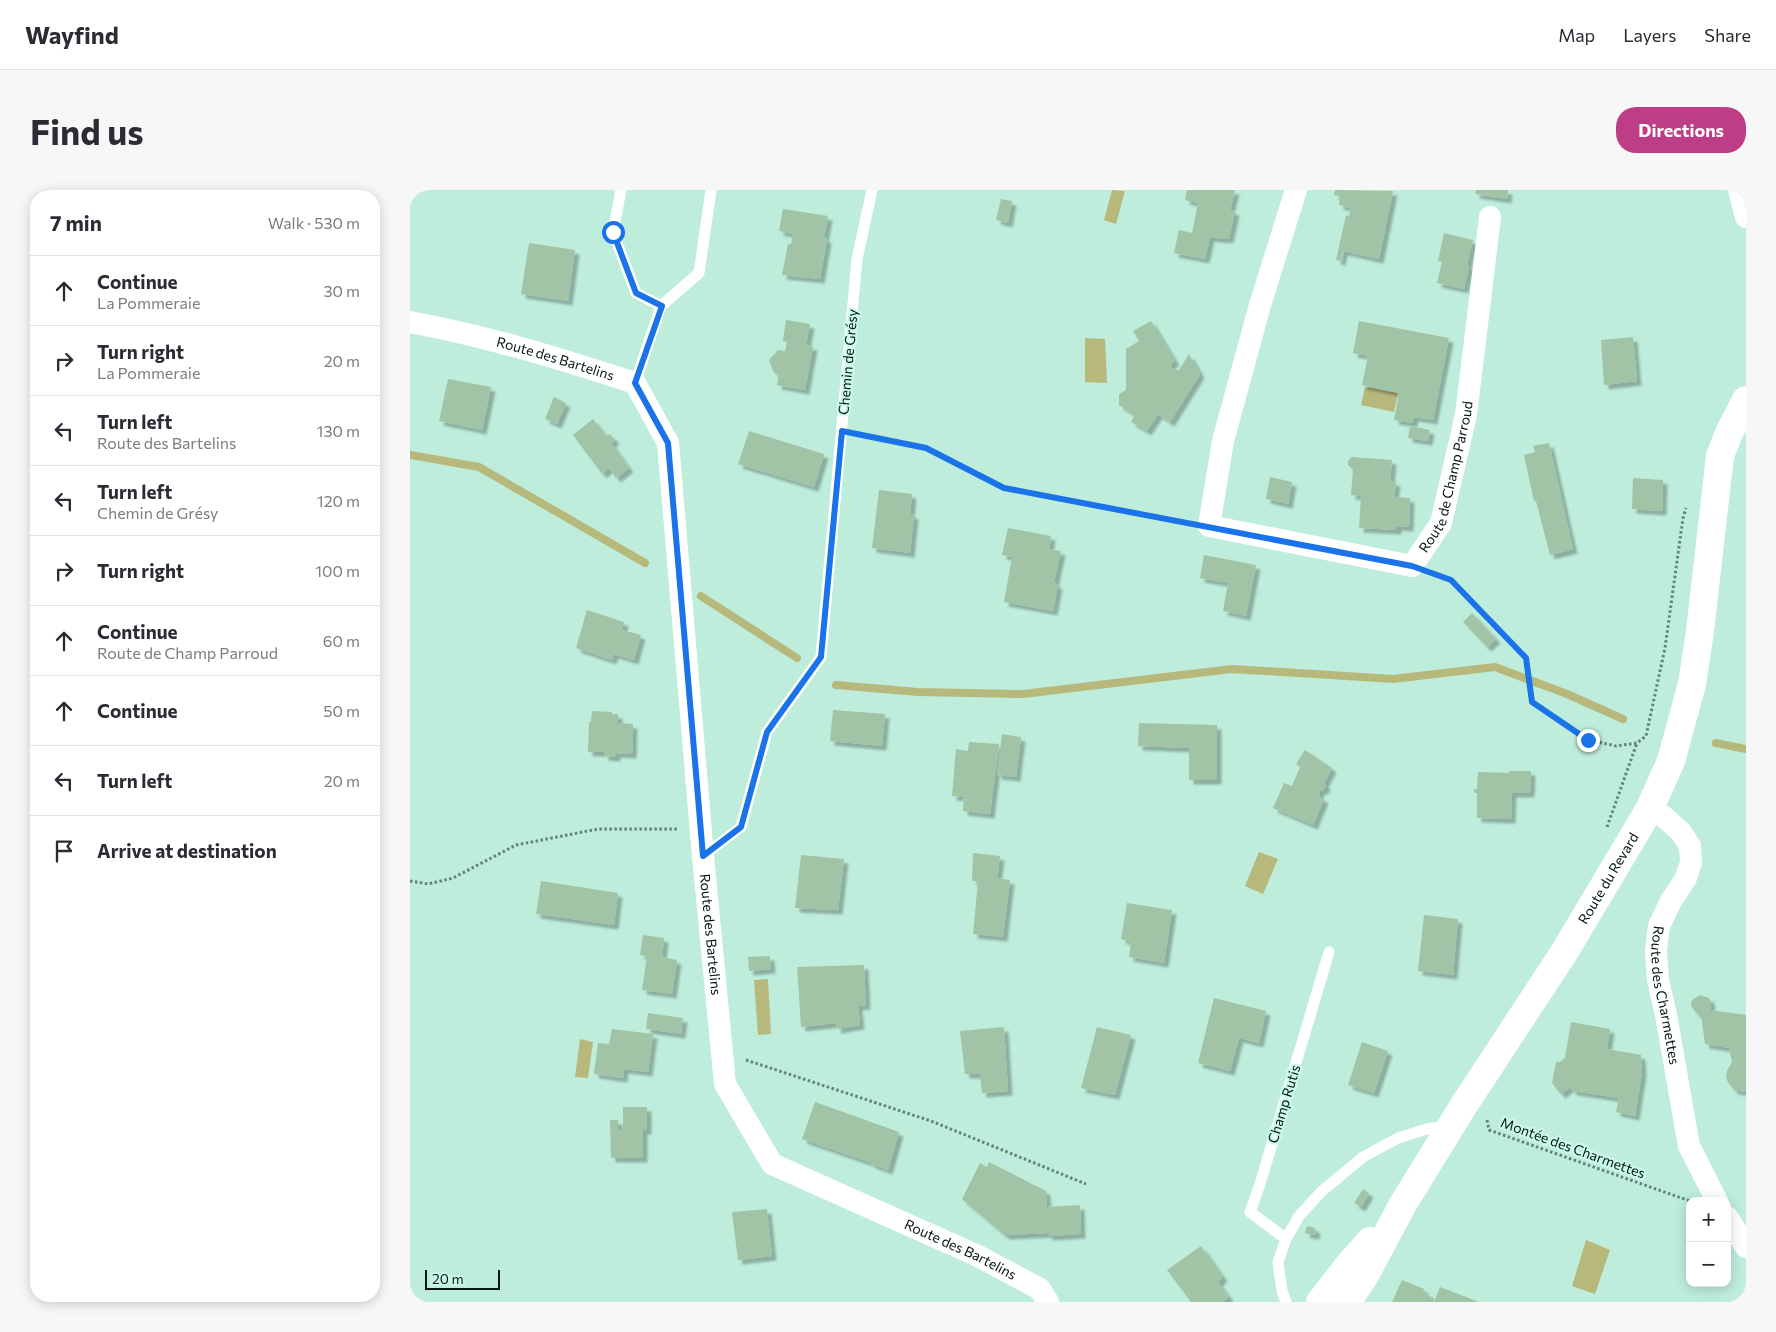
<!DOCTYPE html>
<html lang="en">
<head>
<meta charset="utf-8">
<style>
  body { margin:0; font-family:Commissioner,sans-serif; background:#f7f7f7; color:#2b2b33 }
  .controls { position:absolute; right:15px; bottom:15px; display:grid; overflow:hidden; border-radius:10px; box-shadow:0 2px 12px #0003 }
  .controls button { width:45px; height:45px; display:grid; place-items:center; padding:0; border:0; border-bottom:1px solid #e1e1e2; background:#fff; color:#2b2b33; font:25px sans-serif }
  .scale { position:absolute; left:15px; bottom:12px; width:75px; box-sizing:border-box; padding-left:5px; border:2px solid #051711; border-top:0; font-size:14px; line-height:18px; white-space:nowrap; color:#051711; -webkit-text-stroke:4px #cbfbe8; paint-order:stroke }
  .stop { position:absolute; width:15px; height:15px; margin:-11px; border:4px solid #1a73e8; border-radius:50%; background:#fff }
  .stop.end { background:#1a73e8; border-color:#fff; box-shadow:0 1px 5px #0008 }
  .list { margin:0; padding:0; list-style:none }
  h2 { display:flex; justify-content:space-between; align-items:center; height:65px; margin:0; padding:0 20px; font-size:21px }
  h2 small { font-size:16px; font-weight:400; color:#7c7c81 }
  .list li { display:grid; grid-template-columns:32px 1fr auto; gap:15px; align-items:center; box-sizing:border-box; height:70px; padding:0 20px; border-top:1px solid #e1e1e2 }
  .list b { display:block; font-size:19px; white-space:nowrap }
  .list p { margin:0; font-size:16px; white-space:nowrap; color:#7c7c81 }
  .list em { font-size:16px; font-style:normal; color:#7c7c81 }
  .icon { flex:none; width:28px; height:28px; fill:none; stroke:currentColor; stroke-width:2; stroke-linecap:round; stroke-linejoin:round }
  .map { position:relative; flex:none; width:1336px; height:1112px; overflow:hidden; border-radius:20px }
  header { display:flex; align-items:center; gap:30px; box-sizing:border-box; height:70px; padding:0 25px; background:#fff; border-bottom:1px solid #e1e1e2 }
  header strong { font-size:24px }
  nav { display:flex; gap:28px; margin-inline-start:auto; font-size:18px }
  .intro { display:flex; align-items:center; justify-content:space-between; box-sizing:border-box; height:120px; padding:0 30px }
  h1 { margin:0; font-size:35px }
  .button { padding:12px 22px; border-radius:20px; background:#be3d87; color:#fff; font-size:18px; font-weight:700 }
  main { display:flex; gap:30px; padding:0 30px }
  aside { flex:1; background:#fff; border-radius:20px; box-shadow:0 2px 12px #0003 }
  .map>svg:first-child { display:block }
</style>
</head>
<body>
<header>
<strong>Wayfind</strong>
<nav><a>Map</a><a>Layers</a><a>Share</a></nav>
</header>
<div class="intro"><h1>Find us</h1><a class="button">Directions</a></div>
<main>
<aside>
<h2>7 min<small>Walk · 530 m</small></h2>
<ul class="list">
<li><svg class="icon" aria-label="ahead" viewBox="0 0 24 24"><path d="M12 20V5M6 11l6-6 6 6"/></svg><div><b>Continue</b><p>La Pommeraie</p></div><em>30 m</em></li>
<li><svg class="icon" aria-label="right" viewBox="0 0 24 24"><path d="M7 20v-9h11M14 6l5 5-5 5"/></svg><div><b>Turn right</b><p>La Pommeraie</p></div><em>20 m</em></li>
<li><svg class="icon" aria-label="left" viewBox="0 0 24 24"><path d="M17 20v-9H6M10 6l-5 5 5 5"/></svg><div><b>Turn left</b><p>Route des Bartelins</p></div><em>130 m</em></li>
<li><svg class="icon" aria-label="left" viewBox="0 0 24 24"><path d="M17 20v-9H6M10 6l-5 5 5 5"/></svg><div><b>Turn left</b><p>Chemin de Grésy</p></div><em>120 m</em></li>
<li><svg class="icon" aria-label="right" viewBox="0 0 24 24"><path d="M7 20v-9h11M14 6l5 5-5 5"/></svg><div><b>Turn right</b></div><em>100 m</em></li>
<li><svg class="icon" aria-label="ahead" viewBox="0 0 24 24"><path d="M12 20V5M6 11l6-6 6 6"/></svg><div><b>Continue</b><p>Route de Champ Parroud</p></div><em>60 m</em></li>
<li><svg class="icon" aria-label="ahead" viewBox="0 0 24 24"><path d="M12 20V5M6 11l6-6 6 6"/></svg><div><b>Continue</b></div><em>50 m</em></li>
<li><svg class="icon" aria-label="left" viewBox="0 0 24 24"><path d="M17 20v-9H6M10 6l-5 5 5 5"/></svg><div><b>Turn left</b></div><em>20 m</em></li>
<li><svg class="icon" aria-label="arrive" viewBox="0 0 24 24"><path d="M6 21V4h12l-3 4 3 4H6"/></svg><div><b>Arrive at destination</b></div></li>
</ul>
</aside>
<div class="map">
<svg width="1336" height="1112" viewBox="0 0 1336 1112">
  <defs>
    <filter id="shadow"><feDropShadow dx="4.5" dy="4.5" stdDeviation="1" flood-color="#0004"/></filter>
  </defs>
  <rect width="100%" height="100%" fill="#beeddb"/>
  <path fill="#b7b87b" d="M702,0l13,1 -9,33 -12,-4z
    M675,148l20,1 2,44 -22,-1z
    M955,197l33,6 -4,19 -33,-7z
    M849,662l19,7 -15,35 -18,-8z
    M358,789l3,55 -13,1 -4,-55z
    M170,849l13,3 -5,36 -13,-1z
    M1176,1050l24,10 -15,44 -23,-8z"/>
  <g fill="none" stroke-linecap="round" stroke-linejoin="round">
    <path stroke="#b7b87b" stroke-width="8" d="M0,265l69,12 166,96
      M291,406l96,62
      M426,495l82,7 105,2 209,-25 161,10 102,-12 72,27 56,25
      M1306,553l30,6"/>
  </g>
  <path fill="#a1c3a6" filter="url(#shadow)" d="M777,0h48l-5,20 5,1 -6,28 -4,-1 -1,1 -14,-2 -5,22 -31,-6 5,-23 13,3 6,-30 -13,-3z
    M925,0l58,1 -14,68 -36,-8 -2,10 -5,-1 10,-45 3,1 2,-8 -12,-3 1,-9 -6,-1z
    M1066,0h32l-1,9 -32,-5z
    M591,9l11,2 -4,22 -12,-3z
    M373,19l45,7 -4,22 3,1 -7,40 -38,-4 6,-31h3l2,-10 -14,-3z
    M1034,43l29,7 -6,25 2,1 -5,23 -27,-6 5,-21 -4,-1z
    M119,53l46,7 -7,51 -47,-7z
    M376,130l24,4 -4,21 7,1 -8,44 -28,-5 2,-11 -5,-1 -5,-13 9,-10 7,1 2,-9 -4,-1z
    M741,131l24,40 -5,4 3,5h6l10,-16 11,20 -30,48 -12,-8 -11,17 -16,-9 4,-7 -16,-10v-11l7,-4v-41l13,-8 -6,-10z
    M949,131l90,17 -16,82 -19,-3 -2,6 -18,-3 5,-27 -37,-8 6,-29 -15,-3z
    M1223,147l4,44 -33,4 -3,-45z
    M38,189l43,8 -9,43 -43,-9z
    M144,207l12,6 -9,21 -12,-5z
    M183,229l13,17 4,-2 5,6 -4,3 18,25 -13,10 -7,-10 -7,6 -29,-39z
    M1000,236l20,4 -2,11 -20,-3z
    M339,241l75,23 -10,33 -76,-23z
    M1139,253l24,106 -23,6 -14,-54h-2l-10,-46 11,-3 -2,-6z
    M942,267l40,3 -2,21 6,1 -2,15 16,1 -1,29 -12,-1v4l-38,-2 2,-32 -10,-1 2,-26 -5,-4v-4z
    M860,287l22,5 -4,22 -22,-5z
    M1223,288l30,2 -1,31 -30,-2z
    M469,300l33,4 -2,20 4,1 -4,38 -38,-5z
    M598,338l43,8 -2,13 12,2 -7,32 4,2 -5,26 -49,-9 8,-45 -10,-2z
    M794,365l52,10 -10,51 -23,-5 5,-28 -28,-5z
    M177,420l37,12 -2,8 19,5 -7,25 -20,-6 -2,6 -36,-12z
    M1062,423l24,26 -9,8 -24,-25z
    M423,520l52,4 -3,32 -52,-5z
    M182,521l20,1v2h6v9l15,1 -1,30 -16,-1v4l-12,-1v-4h-16l1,-30h2z
    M729,533l78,2v55h-28v-32l-51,-2z
    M592,544l19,3 -5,40 -19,-2z
    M559,552l30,2 -9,70 -27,-3 1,-14 -12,-1 4,-47 12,2z
    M895,560l27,18 -8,15 2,2 -3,6 -2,-2 -3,7 6,3 -11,26 -40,-17 11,-25 8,3 8,-19 -4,-3z
    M1099,581h22l-1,22h-18l-1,26 -34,-1v-25h-3v-4h3l1,-17 31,1z
    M563,663l27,3 -3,22 13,2 -7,57 -30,-3 5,-53h-6z
    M391,665l43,4 -6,51 -43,-2z
    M131,691l77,12 -4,32 -78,-11z
    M717,713l45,7 -8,53 -35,-6 2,-15 -10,-3z
    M1014,725l34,4 -5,56 -35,-4z
    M233,745l21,3 -2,19 15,3 -5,34 -30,-4 5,-34 -7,-1z
    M360,766l1,13 -22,2 -1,-14z
    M454,775l2,40 -8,1 2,19 -23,4 -1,-6 -35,4 -4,-60z
    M1290,805l9,3 2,5 -1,7 36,5v77l-12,-2 -5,-6 -3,-6 1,-7 5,-9 -3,-14 -24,-4 -4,-29 -6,-3 -4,-7 1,-5z
    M804,808l52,13 -7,32 -20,-5 -9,33 -32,-8z
    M238,823l35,5 -2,16 -35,-5z
    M1161,832l39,7 -3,20 34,6 1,17 -7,44 -19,-4 3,-14 -46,-7 -3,-4 -9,7 -9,-11 4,-21h4l5,-4z
    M594,837l4,64 -26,2 -2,-19h-15l-5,-43z
    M687,837l34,8 -16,60 -34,-7z
    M202,839l41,5 -5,38 -24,-3 -1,9 -29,-4 4,-31 11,1z
    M952,852l26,9 -14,42 -26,-8z
    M405,912l84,30 -11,38 -17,-6 1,-1 -70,-24z
    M213,917h24v23h-4v28h-32l-1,-38h8v9h5z
    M579,972l57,29 1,16 33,-2 1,29 -33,2v-3l-43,2 -43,-36 18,-36 7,4z
    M953,999l6,4 -8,14 -7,-4z
    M357,1019l5,47 -34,4 -6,-48z
    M897,1036l8,2 1,6 -4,1 -7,-2z
    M791,1056l22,31 -5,5 11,15 -7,5h-31l-24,-32z
    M992,1090l22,9 -1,4 11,5 -1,4h-41z
    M1030,1097l39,15h-45z"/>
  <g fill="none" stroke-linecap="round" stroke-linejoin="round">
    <path stroke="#628377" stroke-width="3" stroke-dasharray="2.5 2.5" stroke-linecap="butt" d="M449,245l67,13 78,39 183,35
      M1024,383l17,7 75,78 6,43 56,39 28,6 21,-3 9,-7 19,-88 18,-130 3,-10
      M1197,637l30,-84
      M0,691l18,3 25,-6 63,-33 82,-16h81
      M336,870l185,61 155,63
      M1077,930l2,10 201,71"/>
    <path stroke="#fff" stroke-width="11" d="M211,0l-8,42 23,61 25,13
      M225,193l26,-77 38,-33 12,-83
      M293,666l38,-29 26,-95 54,-75 36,-398 15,-69
      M876,1049l13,-23 23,-25 41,-34 35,-19 29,-9 21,-3
      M876,1112l-4,-11 -4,-29 8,-23 -36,-27 10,-28 69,-232"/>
    <g stroke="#fff" stroke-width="22">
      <path id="s1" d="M886,0l-36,115 -37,136 -14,85 203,40 29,-43 25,-108 24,-198"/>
      <path d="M1329,0l7,27"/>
      <path id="s2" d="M0,132c77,14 151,37 225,61l33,60 35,413 22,228 47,80 206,92 62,33 8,13"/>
      <path id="s3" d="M1239,620l14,6 18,16 9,14 1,16 -5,16 -15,23 -12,25 -3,25 2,29 8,35 23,131 28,55"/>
      <path d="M1317,1027l19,30"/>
    </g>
    <g stroke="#fff" stroke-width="28">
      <path d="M910,1112l28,-36 22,-25"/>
      <path id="s4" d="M937,1112l17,-25 39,-73 61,-99 101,-154 84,-141 22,-49 21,-77 8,-53 20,-175 9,-23 17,-33"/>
    </g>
  </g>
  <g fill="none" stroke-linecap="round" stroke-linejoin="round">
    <path stroke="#1a73e8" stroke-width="6" d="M203,42l23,61 26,13 -27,77 33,60 35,413 38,-29 26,-95 54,-75 21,-226 84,17 78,40 408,78 39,14 75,78 6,44 56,38"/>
  </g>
  <g text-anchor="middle" stroke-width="4.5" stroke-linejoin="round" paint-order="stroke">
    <g font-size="14" fill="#051711" stroke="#cbfbe8">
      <text dy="5" stroke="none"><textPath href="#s2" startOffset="150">Route des Bartelins</textPath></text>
      <text transform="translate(438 172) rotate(-85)" y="5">Chemin de Grésy</text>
      <text dy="5" stroke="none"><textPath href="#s1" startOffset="652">Route de Champ Parroud</textPath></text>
      <text dy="5" stroke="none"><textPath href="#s4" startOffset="498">Route du Revard</textPath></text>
      <text dy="5" stroke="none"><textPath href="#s2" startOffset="795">Route des Bartelins</textPath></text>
      <text dy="5" stroke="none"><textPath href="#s3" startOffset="214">Route des Charmettes</textPath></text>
      <text transform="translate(874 914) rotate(-73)" y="5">Champ Rutis</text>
      <text transform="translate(1163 958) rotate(20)" y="5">Montée des Charmettes</text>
      <text dy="5" stroke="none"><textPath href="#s2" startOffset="1245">Route des Bartelins</textPath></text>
    </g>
  </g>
</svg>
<div class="controls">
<button>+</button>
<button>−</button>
</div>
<div class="scale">20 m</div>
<div class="stop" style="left:203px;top:42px"></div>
<div class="stop end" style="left:1178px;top:550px"></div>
</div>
</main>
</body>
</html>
